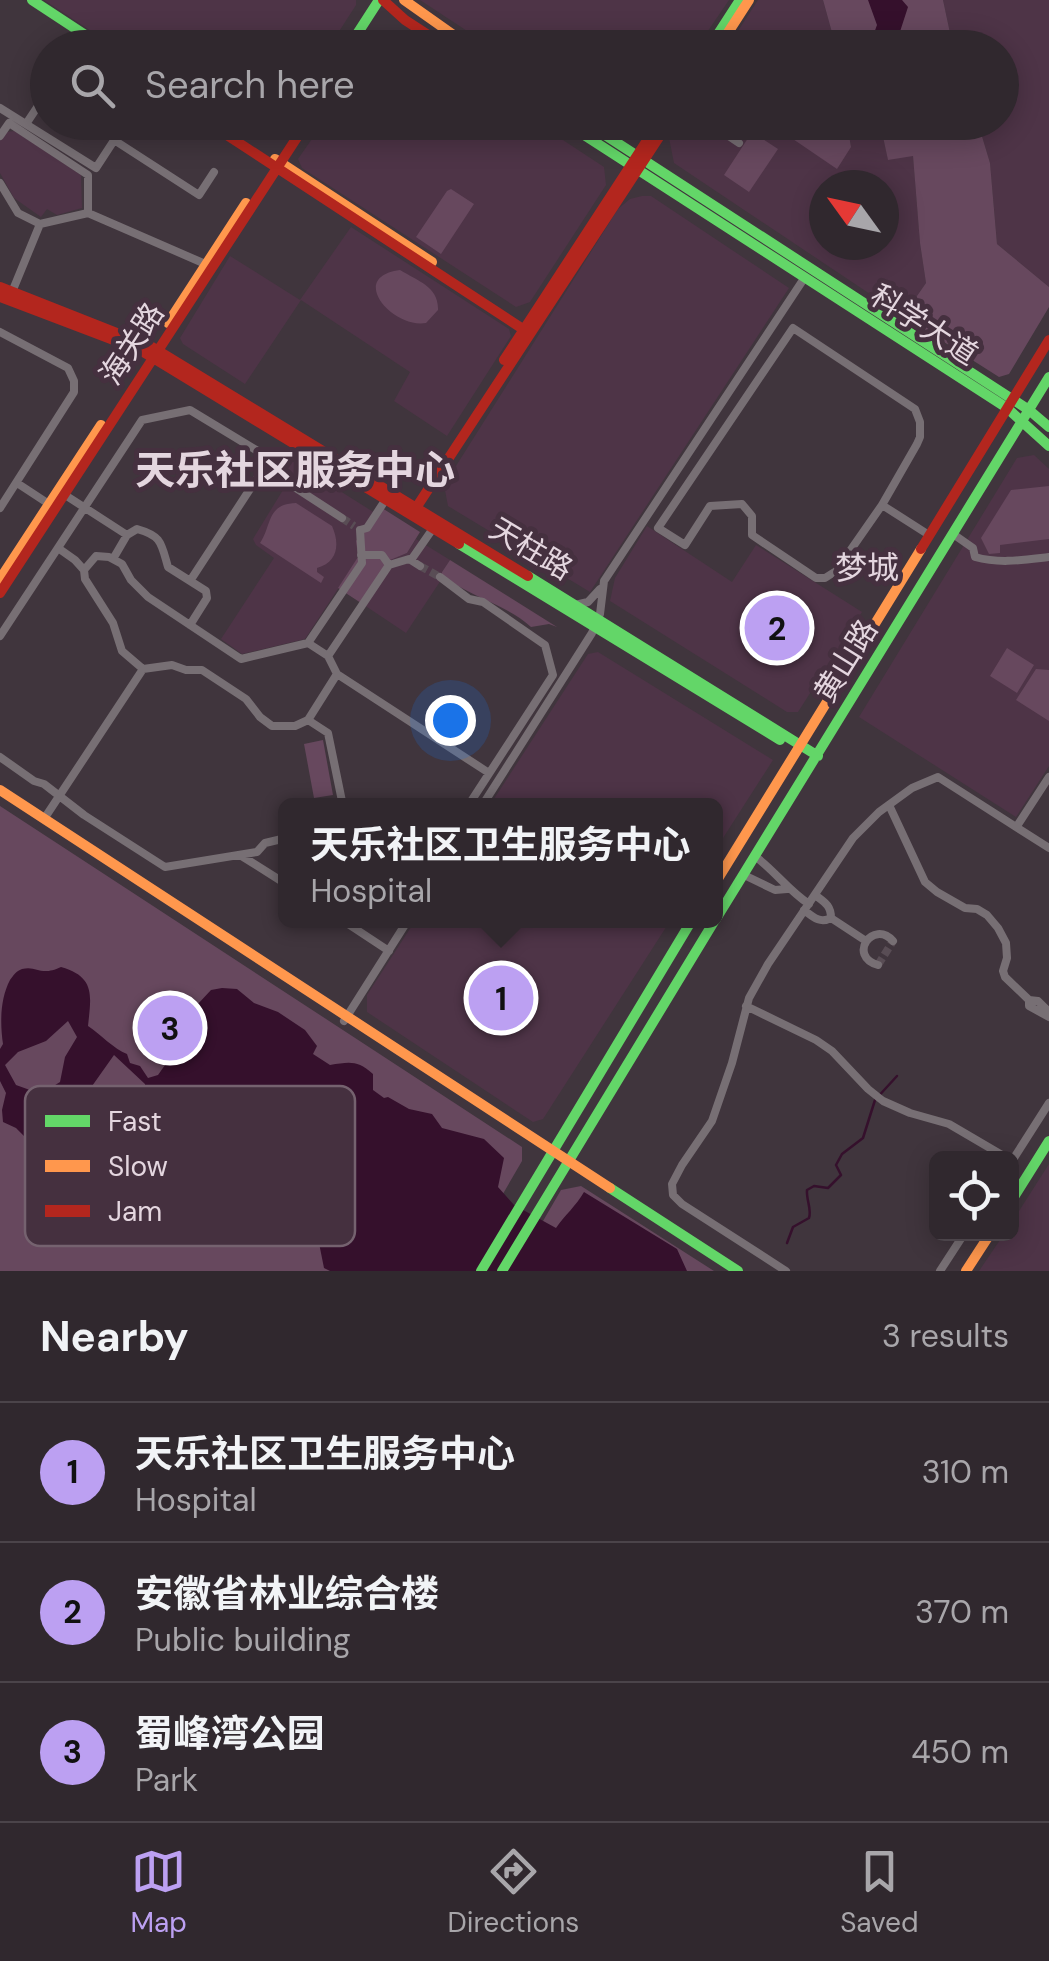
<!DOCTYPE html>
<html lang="en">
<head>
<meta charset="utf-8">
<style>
  body { margin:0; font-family:"DM Sans","Noto Sans SC",sans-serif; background:#383036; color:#f1f3f6 }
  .controls { position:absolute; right:30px; bottom:30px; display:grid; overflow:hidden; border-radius:15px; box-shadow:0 5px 25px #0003 }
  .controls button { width:90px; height:90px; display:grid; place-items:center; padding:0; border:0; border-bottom:2px solid #4b444a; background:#30282e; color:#f1f3f6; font:50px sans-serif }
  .compass { position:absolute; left:809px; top:170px; width:90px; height:90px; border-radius:50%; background:#30282e; box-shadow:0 5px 25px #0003; rotate:303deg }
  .you { position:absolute; left:450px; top:720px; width:35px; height:35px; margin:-25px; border:8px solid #fff; border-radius:50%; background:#1a73e8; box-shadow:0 0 0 15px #1a73e833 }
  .badge { display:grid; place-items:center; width:65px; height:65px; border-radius:50%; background:#bca0f2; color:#111; font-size:32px; font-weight:700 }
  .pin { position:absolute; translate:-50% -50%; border:5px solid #fff; box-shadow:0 2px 10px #0006 }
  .popup { position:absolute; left:278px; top:798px; width:445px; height:130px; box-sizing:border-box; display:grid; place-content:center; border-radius:15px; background:#30282e; filter:drop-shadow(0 2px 8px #0005); font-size:32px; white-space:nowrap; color:#a8a6aa }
  .popup b { font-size:38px; color:#f1f3f6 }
  .popup::after { content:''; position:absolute; left:50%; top:100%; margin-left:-20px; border:20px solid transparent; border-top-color:#30282e }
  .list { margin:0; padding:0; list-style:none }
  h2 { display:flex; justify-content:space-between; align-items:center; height:130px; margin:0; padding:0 40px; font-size:42px }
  h2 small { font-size:32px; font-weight:400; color:#a8a6aa }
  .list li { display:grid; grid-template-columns:65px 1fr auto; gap:30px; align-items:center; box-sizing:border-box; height:140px; padding:0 40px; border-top:2px solid #4b444a }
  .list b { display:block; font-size:38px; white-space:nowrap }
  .list p { margin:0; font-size:32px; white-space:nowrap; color:#a8a6aa }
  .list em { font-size:32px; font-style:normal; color:#a8a6aa }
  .icon { flex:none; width:55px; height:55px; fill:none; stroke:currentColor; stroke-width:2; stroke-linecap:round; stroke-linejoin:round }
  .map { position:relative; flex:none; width:1049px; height:1271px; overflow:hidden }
  .search { position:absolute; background:#30282e; box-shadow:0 5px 25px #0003; left:30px; right:30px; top:30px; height:110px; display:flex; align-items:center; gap:25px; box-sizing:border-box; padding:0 35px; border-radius:55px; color:#a8a6aa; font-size:38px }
  .sheet { height:550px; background:#30282e }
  nav { display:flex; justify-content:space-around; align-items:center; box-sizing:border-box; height:140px; border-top:2px solid #4b444a; background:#30282e; font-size:28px; color:#a8a6aa }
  nav a { display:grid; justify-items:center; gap:5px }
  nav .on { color:#bca0f2 }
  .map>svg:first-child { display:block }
</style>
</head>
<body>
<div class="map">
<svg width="1049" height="1271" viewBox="0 0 1049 1271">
  <rect width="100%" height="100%" fill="#40353d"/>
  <path fill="#4e3447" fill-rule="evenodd" d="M44,0h312v5l-27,42 -212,1z
    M420,0h309l-32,47 -204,1z
    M758,0h65l13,47 -109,1z
    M943,0h106v287l-52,-43 -7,-81 -12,-40 24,-1v-74l-49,-1z
    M323,123h214l67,44 2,18 -76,117 -14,5 -214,-139 -4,-9z
    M679,123h121l-9,13 60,11 -4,-24h33l8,36 25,-4 7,88 6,40 -23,33 -229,-153 -5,-25zM824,185h60v60h-60z
    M15,131l66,44 1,33 -25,7 -10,-6 -6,8 -27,-19 -14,-25v-34l5,-7z
    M642,196h9l138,92 -199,304 -142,-86 -4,-21 174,-276 12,-10z
    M351,227l158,102 2,7 -64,100 -53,-35 16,-29 -109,-72 -56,84 -62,-40 -3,-6 50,-82 70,44z
    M278,452l97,61 -18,28v19l-52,79 -63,15 -21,-15 53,-81 -18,-13 -3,-6 33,-54 -20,-13z
    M1034,455l15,14v297l-33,51 -157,-100 158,-259z
    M647,526l85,56 24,-37 106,67 -64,100h-11l-177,-111 5,-23z
    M416,539l34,21 -8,12 1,5 -37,56 -45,-30 29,-44 17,-6z
    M598,652l175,108 -57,89v-43l-226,-1 98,-151z
    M415,921h255l-127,198 -10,3 -166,-110v-17z
    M1049,1164v107h-70l25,-37h8v-12z"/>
  <path fill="#67485e" d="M823,0h120l10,47h-117z
    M800,123h47l4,24 -14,22 -47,-32z
    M880,123h98l12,40 7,81 52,43v20l-40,67 -10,3 -96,-61 23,-33 -6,-40 -7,-87 -25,4z
    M752,132l26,17 -29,43 -25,-17z
    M451,189l23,15 -33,50 -25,-17 31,-46z
    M400,270c18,11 39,17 38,40l-12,13c-33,6 -79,-46 -26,-53z
    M1049,486v53l-49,6v8l-11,1 -8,-16 30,-48z
    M296,503l36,23c8,18 6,36 -15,42v4l7,5 -3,6 -61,-40c12,-17 6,-39 36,-40z
    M382,508l38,24 -13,21 -17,7 -29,43 -23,-15 20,-31 -2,-16 19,-28z
    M450,560l107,67 -8,-3 -18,3c-25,-23 -62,-30 -89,-52v-3z
    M1007,648l27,17 -17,28 -27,-17z
    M1036,669l13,1v51l-33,-21z
    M323,740l10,55 -19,3 -10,-54z
    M0,806l522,341v14l-64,110h-458z
    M581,1186l133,85h-200l47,-81z"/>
  <path fill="#35102c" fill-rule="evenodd" d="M868,0h34l6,7 -13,40h-26l8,-22z
    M61,967c35,10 30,29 27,59 12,8 26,23 39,28l3,9 10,3 8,12 10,-3 12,-17 3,-17 24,-36 14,-15 11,-2 15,1 17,14 24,9 27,18 12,16 -4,8 17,11c20,-3 27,-5 43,9v16l11,8 4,-1 21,12 23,5 10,14 42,11 20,19 -6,29 16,18 42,23c9,-13 20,-22 28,-36l93,57 10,22h-357l-6,-3 -5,-25 -44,-29 -20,-2 -43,18 -20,2 -31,-5 -28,1 -33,12 -18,-1 -15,-12 2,-10c16,-11 16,-15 25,-31 6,-12 18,-21 26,-32l-4,-19 31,-35 -2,-16 -31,-29 -29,41 -35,4 -12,13 -3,21 -8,5 -11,-11 -13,-6 -1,-12 4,-17 -6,-12v-32l3,-5c-3,-21 -3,-45 7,-64 3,-4 6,-9 12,-11 15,-4 18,8 39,-2zM68,1021l9,16 -12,20 -5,25 -19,12 -25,-9 -11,-20 13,-13 28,-11zM310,1091l9,8 9,1c8,10 18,13 24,24l-5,12 3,1c-2,10 -6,19 -16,23 -8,-7 -15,-17 -26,-21 -9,-3 -15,-3 -23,-8l14,-38z"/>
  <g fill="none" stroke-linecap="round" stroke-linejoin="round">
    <path stroke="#35102c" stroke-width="2.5" d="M787,1243l6,-16 16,-9c3,-8 -3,-19 -2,-28l7,-4 14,2 13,-13 -5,-10 6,-11 21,-16 12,-38 22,-24"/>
    <path stroke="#594d55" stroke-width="8" stroke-dasharray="8 4" stroke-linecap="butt" d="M342,518l12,8
      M420,566l20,11
      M878,965l15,-24"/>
    <path stroke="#776f74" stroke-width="8" d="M727,34l22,14
      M0,108l96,60 30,-46
      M708,122l31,21
      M26,124l22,-33
      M0,136l9,-13 79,52v38l122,53
      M114,140l85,55 15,-23
      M0,183l18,30 22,11 48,-11
      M10,297l30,-73
      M793,328l122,81 5,13v15l-3,7 -35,61 -46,66 -11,7h-9l-64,-43v-19l-10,-12 -32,2 -25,39 -27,-17z
      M0,332l68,36 6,13v11l-74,116
      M17,483l35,23
      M62,493l65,42
      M882,505l47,30
      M360,530l7,-2 21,-32
      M953,534l20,14 2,9c25,7 48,3 74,0
      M58,548l17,12 9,10
      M361,555h21l7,10
      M113,559l14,-24 10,-6c25,7 24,14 31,38l38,24 1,7 -17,27
      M411,560l23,-33
      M440,577l29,22 14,3 62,43 8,30 -85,131
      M190,581l77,-118
      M575,605l13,-3 12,-13
      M0,636l142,-216 48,-10 71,43 5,5 2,12 74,48
      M308,643l54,-80 -2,-33
      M328,656l61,-91 20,-6 11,7
      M337,674l152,99
      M308,720l20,13 15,73
      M0,757l34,24 10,3 40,31 81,52 92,-15 8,-9 21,-5
      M889,805l36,77 12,10 28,16 12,1 10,6 11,13 8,15 1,15 -4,13 2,6 24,23 9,1 11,11
      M482,806l110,-173 8,-19 4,-33 201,-304
      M44,819l99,-150 29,-4 14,5h16l44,29 14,18 12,9h23l13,-6 29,-46 -9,-18 -20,-13 -67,16 -93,-62 -17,-17 -9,-16 -13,-7 -13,-1 -12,14 1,9 28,44 9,28 21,18
      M1017,826l32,-49
      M240,855l46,29
      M756,857c20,15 32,33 53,47
      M744,875l31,15 12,-1
      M815,895c9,7 16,10 16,23l35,23
      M804,910c9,7 16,14 27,8
      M342,920l47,31
      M878,965c-31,-9 -5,-46 15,-24
      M1029,1000v6l20,11
      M746,1006l70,34 16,11 36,38 15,12 27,12 39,11 58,34
      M344,1021l64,-101
      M1012,1161l37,-58
      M786,1271l-104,-67 -9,-9 -1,-11 10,-19 30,-44 20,-58 17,-65 19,-34 85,-126 26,-26 33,-24 26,-11 111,71
      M940,1271l24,-37"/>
    <path stroke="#63d668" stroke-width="10" d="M32,0l73,48
      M348,48l31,-48
      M709,48l31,-48
      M564,122l443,286 42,38
      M585,122l444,288 20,17
      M459,544l321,196
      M528,576l290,180
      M716,919l333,-542
      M610,1188l128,83
      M1012,1200l37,-59
      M481,1271l211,-351
      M502,1271l213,-351"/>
    <path stroke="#ff974d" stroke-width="10" d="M404,0l68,48
      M718,48l31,-48
      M275,159l157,103
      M168,323l78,-120
      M0,579l101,-154
      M0,790l610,398
      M716,882l205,-333
      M966,1271l24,-37"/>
    <path stroke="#b3261e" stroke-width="10" d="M383,0l22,20 43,28
      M207,122l322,211
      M0,287l152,60 376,229
      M0,297l140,53 319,194
      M504,360l155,-238
      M414,511l255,-389
      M921,549l128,-209
      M0,593l307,-471"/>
  </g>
  <g text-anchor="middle" stroke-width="10" stroke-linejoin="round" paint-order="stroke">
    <g font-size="30" fill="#e4d6df" stroke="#45303f">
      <text transform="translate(924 325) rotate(33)" y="10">科学大道</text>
      <text transform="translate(132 344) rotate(-57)" y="10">海关路</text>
      <text transform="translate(531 549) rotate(31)" y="10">天柱路</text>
      <text transform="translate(846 661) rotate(-58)" y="10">黄山路</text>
    </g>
    <g font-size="32" fill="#e4d6df" stroke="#45303f">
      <text x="867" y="579">梦城</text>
    </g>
    <g font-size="40" font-weight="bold" fill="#e4d6df" stroke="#45303f">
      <text x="295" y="484">天乐社区服务中心</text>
    </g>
  </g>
  <rect x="25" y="1086" width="330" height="160" rx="15" fill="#45303f" stroke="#75626f" stroke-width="2.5"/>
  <rect x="45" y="1115" width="45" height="12" fill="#63d668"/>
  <rect x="45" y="1160" width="45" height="12" fill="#ff974d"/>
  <rect x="45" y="1205" width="45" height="12" fill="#b3261e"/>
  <g font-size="28" fill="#e4d6df">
    <text x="108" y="1131">Fast</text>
    <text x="108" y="1176">Slow</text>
    <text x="108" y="1221">Jam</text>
  </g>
</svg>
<div class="controls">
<button><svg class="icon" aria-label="locate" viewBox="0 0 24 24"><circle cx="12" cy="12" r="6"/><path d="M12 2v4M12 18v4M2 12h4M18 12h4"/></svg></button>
</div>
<svg class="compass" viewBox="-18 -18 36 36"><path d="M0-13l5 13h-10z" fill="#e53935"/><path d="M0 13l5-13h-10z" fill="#a8a6aa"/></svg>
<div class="you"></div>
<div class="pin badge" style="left:501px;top:998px">1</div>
<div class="popup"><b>天乐社区卫生服务中心</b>Hospital</div>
<div class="pin badge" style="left:777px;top:628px">2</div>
<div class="pin badge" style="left:170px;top:1028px">3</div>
<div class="search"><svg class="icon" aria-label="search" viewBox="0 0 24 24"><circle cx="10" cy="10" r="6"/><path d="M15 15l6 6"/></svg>Search here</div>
</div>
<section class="sheet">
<h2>Nearby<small>3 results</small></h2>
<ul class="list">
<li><span class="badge">1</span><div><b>天乐社区卫生服务中心</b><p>Hospital</p></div><em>310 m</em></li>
<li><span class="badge">2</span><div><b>安徽省林业综合楼</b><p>Public building</p></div><em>370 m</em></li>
<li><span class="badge">3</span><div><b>蜀峰湾公园</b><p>Park</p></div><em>450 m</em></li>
</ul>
</section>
<nav>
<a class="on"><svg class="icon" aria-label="map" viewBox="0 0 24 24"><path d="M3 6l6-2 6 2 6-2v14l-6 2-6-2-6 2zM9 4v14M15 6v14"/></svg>Map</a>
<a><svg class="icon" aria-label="directions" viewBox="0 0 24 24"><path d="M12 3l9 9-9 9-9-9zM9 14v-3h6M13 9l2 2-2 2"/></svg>Directions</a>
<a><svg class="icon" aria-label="saved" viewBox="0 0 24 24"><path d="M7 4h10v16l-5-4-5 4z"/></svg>Saved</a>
</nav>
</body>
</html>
